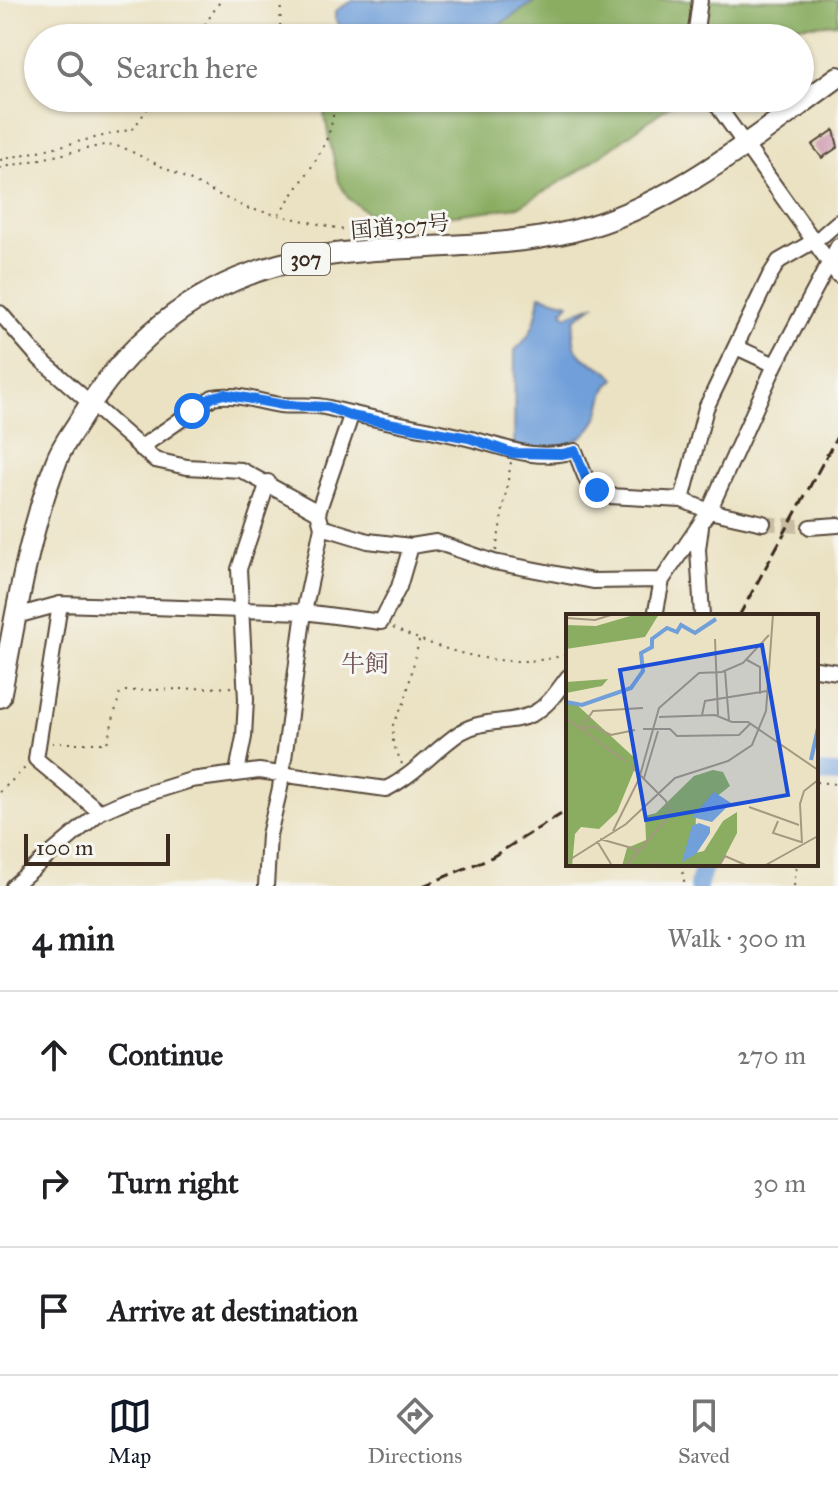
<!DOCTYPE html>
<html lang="en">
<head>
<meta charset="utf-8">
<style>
  body { margin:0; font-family:"IM FELL Great Primer","Noto Serif JP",serif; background:#f6f6f6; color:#202124 }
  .scale { position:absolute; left:24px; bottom:20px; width:146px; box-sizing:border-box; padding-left:8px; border:4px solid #3b2a1e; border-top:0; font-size:22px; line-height:28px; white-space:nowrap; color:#3b2a1e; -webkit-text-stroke:6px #f6f6f2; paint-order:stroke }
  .stop { position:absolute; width:24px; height:24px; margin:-18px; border:6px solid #1a73e8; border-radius:50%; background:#fff }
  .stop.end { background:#1a73e8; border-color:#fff; box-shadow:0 2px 8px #0008 }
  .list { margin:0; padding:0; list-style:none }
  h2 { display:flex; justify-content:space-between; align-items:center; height:104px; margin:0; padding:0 32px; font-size:34px }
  h2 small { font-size:26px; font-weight:400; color:#757577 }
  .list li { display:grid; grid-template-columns:52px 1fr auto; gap:24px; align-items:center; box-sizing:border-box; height:128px; padding:0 32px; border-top:2px solid #e0e0e0 }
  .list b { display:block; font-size:30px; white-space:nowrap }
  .list em { font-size:26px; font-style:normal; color:#757577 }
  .icon { flex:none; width:44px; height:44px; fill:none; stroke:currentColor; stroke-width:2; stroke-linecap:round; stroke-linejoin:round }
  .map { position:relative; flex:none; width:838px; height:886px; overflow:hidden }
  .search { position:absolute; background:#fff; box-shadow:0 2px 6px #0004; left:24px; right:24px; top:24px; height:88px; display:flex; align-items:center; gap:20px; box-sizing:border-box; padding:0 28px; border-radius:44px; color:#757577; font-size:30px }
  .sheet { height:488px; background:#fff }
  nav { display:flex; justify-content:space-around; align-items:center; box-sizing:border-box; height:112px; border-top:2px solid #e0e0e0; background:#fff; font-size:22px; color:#757577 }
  nav a { display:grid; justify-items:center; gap:4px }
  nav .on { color:#111827 }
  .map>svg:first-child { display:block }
</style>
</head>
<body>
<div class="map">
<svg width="838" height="886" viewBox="0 0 838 886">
  <rect width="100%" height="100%" fill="#f6f6f2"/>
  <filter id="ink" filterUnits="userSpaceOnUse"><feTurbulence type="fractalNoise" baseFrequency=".0125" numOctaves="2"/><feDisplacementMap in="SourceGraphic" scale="16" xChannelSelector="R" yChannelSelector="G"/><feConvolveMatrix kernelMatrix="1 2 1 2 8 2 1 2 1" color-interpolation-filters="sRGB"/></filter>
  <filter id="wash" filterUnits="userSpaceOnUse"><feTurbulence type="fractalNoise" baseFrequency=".006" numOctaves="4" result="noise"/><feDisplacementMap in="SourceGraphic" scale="32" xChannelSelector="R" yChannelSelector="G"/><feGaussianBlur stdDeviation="1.8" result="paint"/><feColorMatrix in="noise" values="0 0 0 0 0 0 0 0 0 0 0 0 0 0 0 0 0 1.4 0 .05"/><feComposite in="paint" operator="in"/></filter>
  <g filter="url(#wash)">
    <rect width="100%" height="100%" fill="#ebe2c3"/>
    <path fill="#8aad62" stroke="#626c40" stroke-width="2" d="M528,0h310v23c-28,4 -52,-2 -76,15h-304z
      M348,98h332l-98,71 -64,38 -112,14 -40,-9 -18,-14 -10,-18 -14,-67z"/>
    <path fill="#709fd9" stroke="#56647c" stroke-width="2" d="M354,0h183l-58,38h-131l-13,-20v-7z
      M540,295l29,8 -7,8 4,5 30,-12 -21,15c-9,50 25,38 40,60 -14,10 -11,24 -18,39 -16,32 -52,32 -83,30l1,-98c18,-15 22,-32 25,-55z"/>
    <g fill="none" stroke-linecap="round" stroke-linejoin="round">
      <path stroke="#709fd9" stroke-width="18" d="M816,773l22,1
        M698,886l7,-22"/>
    </g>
    <g id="blocks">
      <path fill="#cd98ae" d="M834,130l4,17 -16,11 -10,-13z"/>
    </g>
  </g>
  <g filter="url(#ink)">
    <use href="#blocks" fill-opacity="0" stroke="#554637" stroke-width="2"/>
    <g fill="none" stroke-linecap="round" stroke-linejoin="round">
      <path stroke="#c8bda2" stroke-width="14" stroke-dasharray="14 7" stroke-linecap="butt" d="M763,523l47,4"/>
      <g stroke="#554637" stroke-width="18">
        <path id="minor" d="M695,38l5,-38
          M712,98l126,177
          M823,235l15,-13
          M0,313l40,46 115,101 32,7 54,3 77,42 4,15 -18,85 -24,176 -11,47 -3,51
          M736,347l39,18
          M140,448l73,-51c22,-5 45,5 67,8 16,2 32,-2 49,3 45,12 92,19 138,30 39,9 66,24 108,13l12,30 22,15 73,4 27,11 54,12
          M682,500l24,-92 64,-133 9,-14 28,-16
          M318,512l33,-96
          M322,527l46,14 43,5 25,-4 58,20 99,19 69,-1
          M701,527l-3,22 4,67
          M810,527l28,-2
          M60,604l-24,155 64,53
          M16,616l44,-12 244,8 77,10 18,-35 12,-41
          M655,616l7,-36 47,-69 66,-146 63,-119
          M816,669l22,3
          M237,772l7,-35 2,-38 -7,-130 29,-87
          M13,886l87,-74 27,-12 64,-20 68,-9 127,18c30,-15 49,-40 75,-57 23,-14 51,-7 73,-19 15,-8 24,-23 34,-36"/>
      </g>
      <g stroke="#554637" stroke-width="24">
        <path id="highway" d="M0,697c16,-78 27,-161 56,-235 5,-15 16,-29 24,-42 53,-87 127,-144 229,-162 87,-16 178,-6 264,-27 101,-25 183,-95 265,-154"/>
      </g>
      <path stroke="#554637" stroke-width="2" stroke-dasharray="2 6" stroke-linecap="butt" d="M281,0l-1,30 7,8
        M196,38l25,-38
        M0,160l133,-31 22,-31
        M0,168l104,-23 18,2 124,61 122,27
        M279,214c21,-33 60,-74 54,-116
        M496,551l15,-89
        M393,628c54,25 117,44 175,26
        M52,743h55l13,-50 6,-2 108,-4
        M402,764l-9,-21v-18l12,-24 14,-60
        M816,782l22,2
        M0,792l26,-25
        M681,864l4,22
        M794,886l3,-22"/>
      <use href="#minor" stroke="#fff" stroke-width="14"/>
      <use href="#highway" stroke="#fff" stroke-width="20"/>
      <path stroke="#3b2a1e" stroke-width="3" stroke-dasharray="12 6" stroke-linecap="butt" d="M739,616l99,-181
        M423,886l69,-29 76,-47"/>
    </g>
  </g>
  <g fill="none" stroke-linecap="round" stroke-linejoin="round" filter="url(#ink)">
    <path stroke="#1a73e8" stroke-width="10" d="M192,411l21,-14 11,-3 59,11 45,2 23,9 118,22 43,15 50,1 13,-3 12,30 10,9"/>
  </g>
  <g text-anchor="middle" stroke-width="6" stroke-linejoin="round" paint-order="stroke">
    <rect fill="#f6f6f2" stroke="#73675e" stroke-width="2" x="282" y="243" width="48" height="32" rx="6"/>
    <g font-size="20" font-weight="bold" fill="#3b2a1e">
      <text x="306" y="266">307</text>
    </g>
    <g font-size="22" fill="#3b2a1e" stroke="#f6f6f2">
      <text transform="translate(400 226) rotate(-5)" y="8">国道307号</text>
    </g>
    <g font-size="24" fill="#6e5050" stroke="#f6f6f2">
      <text x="365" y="672">牛飼</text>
    </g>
  </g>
  <g transform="translate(566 614)">
    <rect width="252" height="252" fill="#ebe2c3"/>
    <path d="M71,0h22l-14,23 -79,12v-24l30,1zM42,65l-6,7 -36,7v-11zM9,89l63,58 -21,51 -18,17 -18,-2 -6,7 -3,32h-6v-162zM147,156l10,2 7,14 -34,27 -1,40 9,-2 19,-30 14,-9v21l-17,33h-98l5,-18 19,-8 -1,-24 11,-3 38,-37z" fill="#8aad62"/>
    <path d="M148,178l17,11 -19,19 -20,-5zM133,209l11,4v6l-14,21 -14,8 10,-36z" fill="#709fd9"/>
    <path fill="none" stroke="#709fd9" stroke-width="4" d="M0,88l16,3 49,-17 12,-17 -2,-18 11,-6v-8l15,-11 10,4 4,-7 14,8 21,-14M245,146l7,-32"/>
    <path fill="none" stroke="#a59881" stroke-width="2" d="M0,4l29,2 19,-6M149,25l3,76M181,46l13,7v27M159,57l4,50M136,101l3,-14 62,-10M93,103l56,-2 17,7h16l70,48M0,104l60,44M15,114l12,-17 50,-3M17,114l12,-1 16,8 24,-5M77,115h27l7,7 62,-1 12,-12M78,164l14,-47M183,193l50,18M212,207l-5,12 28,9M47,217l26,-52 20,-71 40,-35 23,-1 21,-9 26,-28M34,225l39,11M31,227l14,23M236,229l-2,-39 4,-13 14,-11M0,248l60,-38 49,-46 53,-17 24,-16 14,-34 7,-97M86,250l27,2M60,252l44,-51 -4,-14 -35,-35M153,252l6,-10 23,10M198,252l54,-30"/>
    <path fill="#1d4ed8" fill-opacity="0.15" stroke="#1d4ed8" stroke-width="4" d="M196,31l26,150 -142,25 -26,-150z"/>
    <rect width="252" height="252" fill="none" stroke="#3b2a1e" stroke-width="4"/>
  </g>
</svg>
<div class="scale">100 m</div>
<div class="stop" style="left:192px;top:411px"></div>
<div class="stop end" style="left:597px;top:490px"></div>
<div class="search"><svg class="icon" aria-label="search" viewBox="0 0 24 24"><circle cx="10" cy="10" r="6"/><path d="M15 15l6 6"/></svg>Search here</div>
</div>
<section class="sheet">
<h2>4 min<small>Walk · 300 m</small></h2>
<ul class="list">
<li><svg class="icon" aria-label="ahead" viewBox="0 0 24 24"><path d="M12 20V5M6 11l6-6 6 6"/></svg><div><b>Continue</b></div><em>270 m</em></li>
<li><svg class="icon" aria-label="right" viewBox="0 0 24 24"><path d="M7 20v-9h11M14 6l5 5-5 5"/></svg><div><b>Turn right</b></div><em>30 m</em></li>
<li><svg class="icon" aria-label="arrive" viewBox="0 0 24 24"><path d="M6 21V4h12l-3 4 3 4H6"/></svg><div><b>Arrive at destination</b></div></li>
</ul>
</section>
<nav>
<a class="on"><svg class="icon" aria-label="map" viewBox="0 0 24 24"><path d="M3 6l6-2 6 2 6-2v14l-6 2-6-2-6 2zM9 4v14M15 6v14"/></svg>Map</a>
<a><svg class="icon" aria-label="directions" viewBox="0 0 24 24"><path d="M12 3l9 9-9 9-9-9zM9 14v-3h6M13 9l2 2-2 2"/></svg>Directions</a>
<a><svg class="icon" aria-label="saved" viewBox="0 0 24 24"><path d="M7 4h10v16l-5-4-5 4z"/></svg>Saved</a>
</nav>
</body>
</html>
